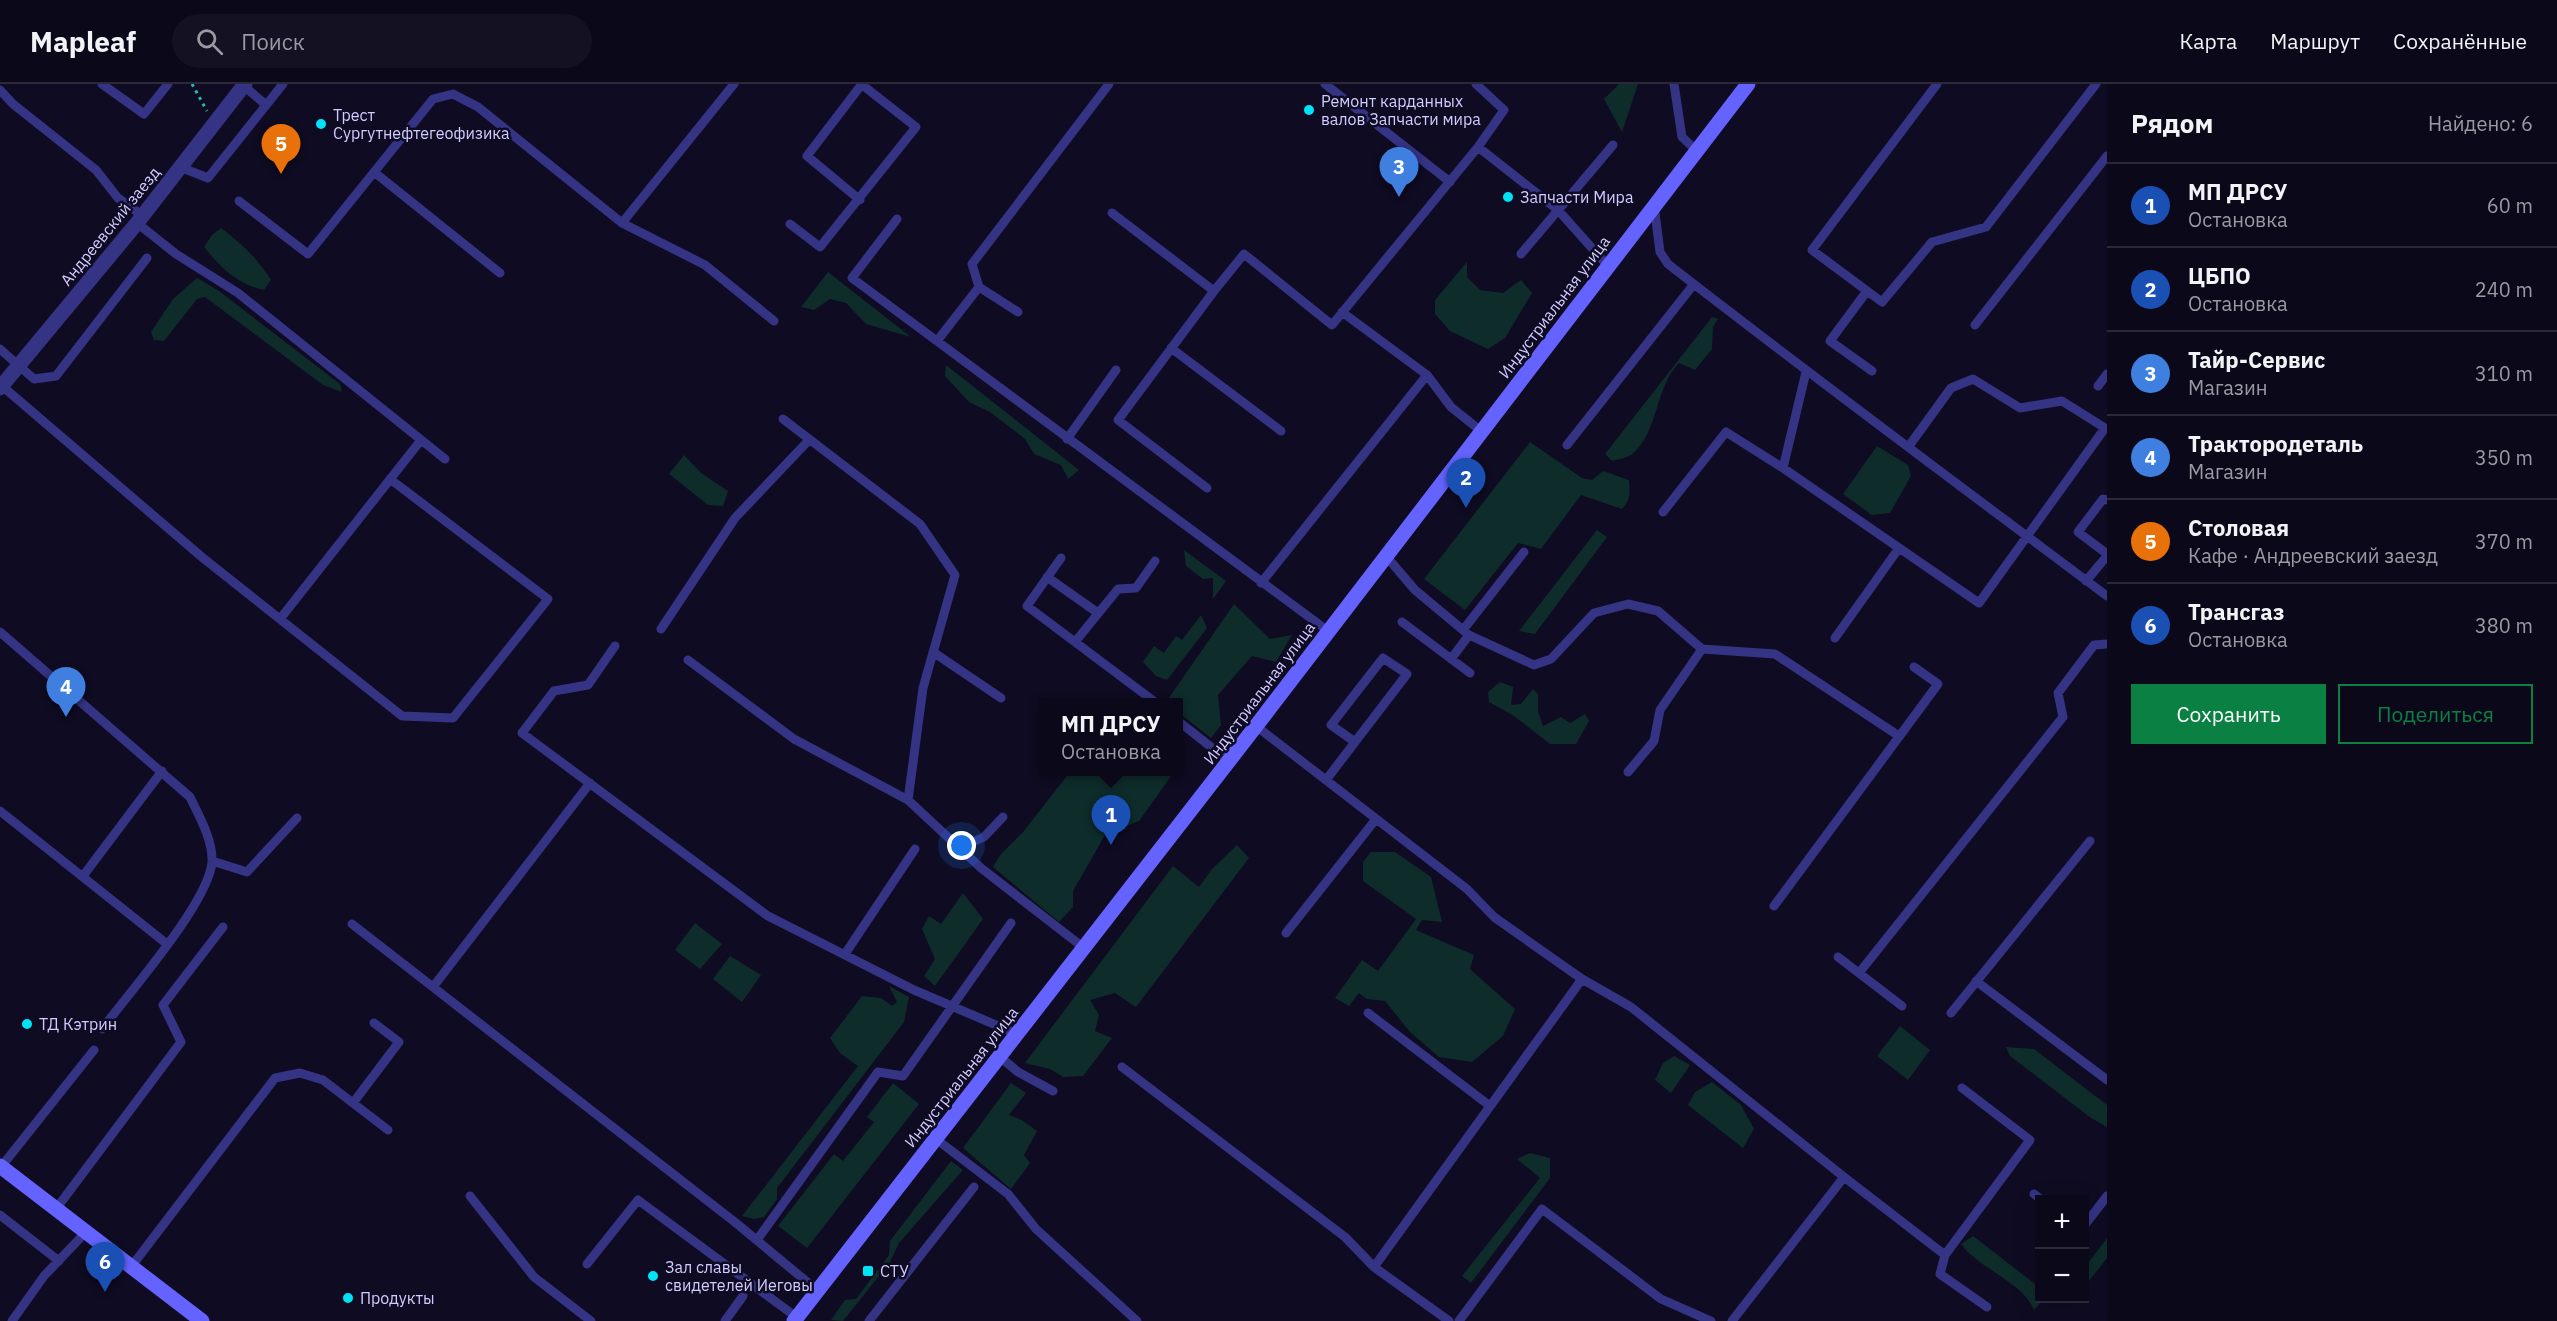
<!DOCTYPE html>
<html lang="ru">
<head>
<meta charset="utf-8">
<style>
  body { margin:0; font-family:"IBM Plex Sans",sans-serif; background:#141123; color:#f1f3f6 }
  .controls { position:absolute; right:18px; bottom:18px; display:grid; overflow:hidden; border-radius:0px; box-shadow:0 6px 24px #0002 }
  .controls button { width:54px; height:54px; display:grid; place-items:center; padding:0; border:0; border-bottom:2px solid #2b2939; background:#0b081a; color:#f1f3f6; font:30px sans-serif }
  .you { position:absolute; left:962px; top:762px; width:21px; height:21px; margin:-15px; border:4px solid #fff; border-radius:50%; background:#1a73e8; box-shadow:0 0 0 9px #1a73e833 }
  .badge { display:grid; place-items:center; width:39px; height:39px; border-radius:50%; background:#0b8043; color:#fff; font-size:20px; font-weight:700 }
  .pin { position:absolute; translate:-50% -50px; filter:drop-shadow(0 2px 3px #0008) }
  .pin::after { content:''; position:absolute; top:32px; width:21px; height:18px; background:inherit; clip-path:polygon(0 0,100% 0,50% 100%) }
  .popup { position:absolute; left:1039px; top:614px; width:144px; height:78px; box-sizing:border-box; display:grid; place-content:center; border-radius:0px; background:#0b081a; filter:drop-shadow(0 2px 4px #0005); font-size:20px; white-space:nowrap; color:#9a9aa2 }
  .popup b { font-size:22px; color:#f1f3f6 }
  .popup::after { content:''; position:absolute; left:50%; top:100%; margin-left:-12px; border:12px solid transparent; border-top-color:#0b081a }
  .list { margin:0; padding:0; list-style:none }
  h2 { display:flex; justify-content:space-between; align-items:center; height:78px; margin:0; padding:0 24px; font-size:26px }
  h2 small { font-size:20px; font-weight:400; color:#9a9aa2 }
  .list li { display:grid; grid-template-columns:39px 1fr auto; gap:18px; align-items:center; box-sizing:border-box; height:84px; padding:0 24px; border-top:2px solid #2b2939 }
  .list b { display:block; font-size:22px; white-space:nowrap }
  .list p { margin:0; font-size:20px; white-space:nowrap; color:#9a9aa2 }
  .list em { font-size:20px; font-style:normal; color:#9a9aa2 }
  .actions { display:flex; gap:12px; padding:18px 24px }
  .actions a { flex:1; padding:14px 0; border:2px solid #0b8043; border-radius:0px; text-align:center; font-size:21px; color:#0b8043 }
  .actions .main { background:#0b8043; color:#fff }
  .icon { flex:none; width:33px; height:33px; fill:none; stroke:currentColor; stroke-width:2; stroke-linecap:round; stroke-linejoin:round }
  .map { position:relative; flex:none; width:2107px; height:1237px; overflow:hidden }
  header { display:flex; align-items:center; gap:36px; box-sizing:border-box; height:84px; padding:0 30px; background:#0b081a; border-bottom:2px solid #2b2939 }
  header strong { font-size:28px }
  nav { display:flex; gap:33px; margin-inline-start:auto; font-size:21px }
  .search { width:420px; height:54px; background:#141123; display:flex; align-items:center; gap:15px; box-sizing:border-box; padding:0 21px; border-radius:33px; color:#9a9aa2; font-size:22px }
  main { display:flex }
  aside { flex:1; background:#0b081a }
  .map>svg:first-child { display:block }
</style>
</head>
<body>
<header>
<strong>Mapleaf</strong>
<div class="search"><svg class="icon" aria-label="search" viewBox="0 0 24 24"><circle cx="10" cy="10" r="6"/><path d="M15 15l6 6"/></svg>Поиск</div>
<nav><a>Карта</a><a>Маршрут</a><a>Сохранённые</a></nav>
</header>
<main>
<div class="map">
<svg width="2107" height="1237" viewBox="0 0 2107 1237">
  <rect width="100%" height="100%" fill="#0f0b22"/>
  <path fill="#0e2c2a" d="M1619,0h19l-16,48 -18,-33z
    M221,144c20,15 37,31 50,52l-7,10c-26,-5 -44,-23 -60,-43l8,-12z
    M1467,178v15l13,13 23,3 18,-13 11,13 -27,45 -17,11 -38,-18 -15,-17v-14z
    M828,188l83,65 -45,-13 -20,-21 -16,-4 -16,11 -13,-3z
    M197,194l22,13 121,93 2,8 -19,-7 -118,-88 -8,2 -33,42 -10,-1 -3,-8 22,-33z
    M1712,233l6,2 -5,8 -1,22 -17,21 -16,-7c-25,26 -20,70 -48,92 -5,3 -13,4 -19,6l-7,-7z
    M946,281l133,105 -11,9 -7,-14 -27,-11 -9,-15 -35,-27 -21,-10 -24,-26z
    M1530,358l52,36 10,2 11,-9 26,9c1,12 2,20 -7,29l-41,-14 -40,54 -23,-6 -53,67 -41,-31z
    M1877,362l31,19 3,11 -21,37 -18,2 -29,-21z
    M684,371l17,18 27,18 -5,15 -15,-1 -39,-31z
    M1597,446l10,7 -72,97 -16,-3z
    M1184,466l42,31 -13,18v-21l-10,1 -17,-13z
    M1234,520l36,35 22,-4 -16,27 -24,-6 -34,39 3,30 -10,13 -32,-25 -1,-11h-12z
    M1201,531l6,13 -40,52 -11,-4 -13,-14 11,-16 10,7 12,-17 6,4z
    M1500,598l13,5 -2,18 10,-1 12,-15 5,5v17l5,15 18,-9 9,6 15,-9 4,7 -13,23h-26l-36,-28 -25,-14 -1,-10z
    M1070,688h104l-35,49 -34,14 -32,56v16l-14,15 -66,-55 8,-13 22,-22z
    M1237,761l12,13 -113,149 -21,-14 -25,7 9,15 -4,16 17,7 -29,38 -20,1 -13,-8 -25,-6 148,-197 26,21 13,-18z
    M1371,768h24l36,25 11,45 -20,-2 -6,10 58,25 -4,14 45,40 -12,27 -31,26 -33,-5 -29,-25 -25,-31 -18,-2 -8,-6 -10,13 -14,-8 27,-38 16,11 38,-52 -53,-38v-19z
    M963,809l20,26 -48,67 -11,-10 11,-17 -13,-30 7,-13 12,8z
    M695,839l27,21 -22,25 -25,-19z
    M730,872l31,19 -19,27 -29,-23z
    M889,902l20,11 -5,25 -127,166v11l-13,18 -10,2 -12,-3 116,-150 -18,-13 -10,-15 32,-42 19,2 11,8 5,-4z
    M1900,942l30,24 -22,30 -31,-24z
    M2006,963l28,2 73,56v22l-16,-9 -81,-62z
    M1674,972l16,9 -19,28 -16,-13 8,-17z
    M1712,998l29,23 13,24 -11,19 -55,-43 7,-13z
    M893,999l26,21 -112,144 -29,-22 56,-72 9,7 31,-39 -7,-5z
    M1011,999l15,10 -17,22 13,5 15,11 -13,24 6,8 -19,26 -48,-41z
    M1530,1069l20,5v20l-79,105 -9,-7 78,-98 -23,-19z
    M951,1077l12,9 -64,73 -9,19 -47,59 -12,-1 14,-20 11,-1 33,-44 1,-14z
    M1973,1152l66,51 1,11 4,1 -10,11c-12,-29 -54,-40 -73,-66z
    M2107,1154v20l-22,28v-19z"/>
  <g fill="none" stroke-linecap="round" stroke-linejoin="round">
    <path stroke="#24bbaf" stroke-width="3" stroke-dasharray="3 4.5" stroke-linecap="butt" d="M192,0l15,27"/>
    <path stroke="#343384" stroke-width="9" d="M102,0l42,30 24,-30
      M1325,0l125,98
      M1674,0l8,53 14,13
      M1937,0l-125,166 70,52 50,-60 54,-15 110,-143
      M244,2l22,19
      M0,6l13,14 83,66 22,28 25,18
      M1478,63l80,63 50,56
      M180,83l28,11 75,-94
      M374,88l126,101
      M860,116l-53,-44 55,-72
      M239,117l69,53 125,-155 20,-5 25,13 144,116 83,42 69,56
      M1654,121l6,47 8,12c145,113 292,222 439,332
      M1112,129l102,78 30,-37 88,71 146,-178 26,-37 -28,-26
      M897,135l-45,59 476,353
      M137,139l39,31 62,39 207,166
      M622,139l112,-139
      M790,140l30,23 96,-120 -55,-43
      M1521,170l92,-109
      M979,203l39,25
      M1867,207l-37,50 42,30
      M1342,228l85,63 24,32 30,24
      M1975,241l132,-169
      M937,257l42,-54 -7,-23 137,-180
      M1171,264l110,83
      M0,265l34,30 22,-3 91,-118
      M2,302l201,172 199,158 51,2 95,-119 -158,-120
      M2098,302l9,-12
      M783,335l137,105 35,51 -32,113 -15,112 73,68 103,80
      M1067,355l49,-69
      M1567,361l127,-161
      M1783,384l23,-96
      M1207,404l-89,-68 96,-129
      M2107,416l-4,-1 -25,33 29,22
      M1663,428l63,-80 57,36 196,135 126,-175 -43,-27 -42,7 -47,-29 -22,9 -42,58
      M1386,472l29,34 54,45 65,30 17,-6 43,-46 34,-9 30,7 44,38 73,5 124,82
      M1061,474l-34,48 128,96
      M1047,493l51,36
      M2086,497l21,-25
      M1261,499l166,-208
      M280,535l141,-179
      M1402,538l68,51
      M661,545l74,-111 74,-78
      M1463,546l61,-78
      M0,548l190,165c9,19 23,43 22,65 -3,40 -83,131 -110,167
      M1835,554l64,-90
      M1075,558l43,-53 18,-1 19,-27
      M615,562l-27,39 -34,6 -32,42 246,183 146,74 103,44
      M933,568l68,46
      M1451,575l18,-24
      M688,576l106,79 114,61
      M1178,637l51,40
      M1256,642l211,163 27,28 88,62 49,28 213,170 101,78 -5,19 47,33
      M1628,688l26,-31 6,-31 42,-61
      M1326,696l81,-106 -24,-16 -52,67 24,17
      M0,727l167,133
      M959,764l25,-11 19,-20
      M212,777l35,11 50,-54
      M83,792l79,-105
      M1774,822l164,-222 -24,-17
      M352,840l384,299 82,68
      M1286,849l90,-114
      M845,870l70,-105
      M1838,873l64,49
      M1859,889l204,-256 -5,-24 36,-48 13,-1
      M1976,897l131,99
      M433,903l157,-204
      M1368,929l122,93
      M1951,929l139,-172
      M999,972l19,16 35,19
      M1122,983l223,170 29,30 75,54
      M353,1019l46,-61 -25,-19
      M936,1055l72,55 28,35 101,92
      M1,1083l93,-117
      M2034,1110l8,6
      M470,1112l64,81 57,44
      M56,1125l125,-167 -18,-37 60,-78
      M0,1131l59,46
      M2084,1142l23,-30
      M757,1156l121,-168 25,4 108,-153
      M1945,1171l85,-115 -68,-52
      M587,1180l51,-64 161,119
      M131,1183l144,-189 25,-5 23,7 65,50
      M1374,1183l208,-288
      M12,1237l32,-45 42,-44
      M725,1237l18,-25
      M869,1237l105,-134
      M1459,1237l83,-112 119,90 50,22
      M1732,1237l112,-144"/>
    <path stroke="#343384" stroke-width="15" d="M0,304l137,-165 108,-139"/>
    <path stroke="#6463ff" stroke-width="15" d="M0,1082l202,155
      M794,1237l462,-595 492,-642"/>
  </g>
  <g fill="#00e3f7" stroke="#0f0b22" stroke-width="2">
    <circle cx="1309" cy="26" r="6"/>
    <circle cx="321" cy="40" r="6"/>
    <circle cx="1508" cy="113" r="6"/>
    <circle cx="27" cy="940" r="6"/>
    <rect x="862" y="1181" width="12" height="12" rx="3"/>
    <circle cx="653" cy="1192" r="6"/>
    <circle cx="348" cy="1214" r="6"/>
  </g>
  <g text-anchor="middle" stroke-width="5" stroke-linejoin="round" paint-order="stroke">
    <g font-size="16" fill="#d1ccff" stroke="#0f0b22" text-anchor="start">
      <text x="1321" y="23">Ремонт карданных<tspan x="1321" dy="18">валов Запчасти мира</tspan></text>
      <text x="333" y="37">Трест<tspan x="333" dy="18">Сургутнефтегеофизика</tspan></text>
      <text x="1520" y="119">Запчасти Мира</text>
      <text x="39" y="946">ТД Кэтрин</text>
      <text x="665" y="1189">Зал славы<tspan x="665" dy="18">свидетелей Иеговы</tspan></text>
      <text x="880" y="1193">СТУ</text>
      <text x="360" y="1220">Продукты</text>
    </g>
    <g font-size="16" fill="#d1ccff" stroke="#0f0b22">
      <text transform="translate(110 142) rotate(-51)" y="6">Андреевский заезд</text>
      <text transform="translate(1554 223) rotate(-53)" y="6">Индустриальная улица</text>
      <text transform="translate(1259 609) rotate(-53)" y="6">Индустриальная улица</text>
      <text transform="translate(961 993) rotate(-52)" y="6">Индустриальная улица</text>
    </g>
  </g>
</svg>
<div class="controls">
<button>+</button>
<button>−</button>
</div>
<div class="you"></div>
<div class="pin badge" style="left:1111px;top:761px;background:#1a4fb4">1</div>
<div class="popup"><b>МП ДРСУ</b>Остановка</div>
<div class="pin badge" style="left:1466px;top:424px;background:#1a4fb4">2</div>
<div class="pin badge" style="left:1399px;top:113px;background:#3f7fe0">3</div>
<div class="pin badge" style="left:66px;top:633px;background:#3f7fe0">4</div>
<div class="pin badge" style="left:281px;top:90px;background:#e8710a">5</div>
<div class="pin badge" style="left:105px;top:1208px;background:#1a4fb4">6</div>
</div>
<aside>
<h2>Рядом<small>Найдено: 6</small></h2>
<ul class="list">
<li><span class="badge" style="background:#1a4fb4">1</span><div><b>МП ДРСУ</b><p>Остановка</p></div><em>60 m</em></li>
<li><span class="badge" style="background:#1a4fb4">2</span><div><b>ЦБПО</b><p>Остановка</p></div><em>240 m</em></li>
<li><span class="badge" style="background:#3f7fe0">3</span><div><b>Тайр-Сервис</b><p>Магазин</p></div><em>310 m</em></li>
<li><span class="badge" style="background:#3f7fe0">4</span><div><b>Трактородеталь</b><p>Магазин</p></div><em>350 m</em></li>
<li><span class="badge" style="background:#e8710a">5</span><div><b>Столовая</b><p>Кафе · Андреевский заезд</p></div><em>370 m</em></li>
<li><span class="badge" style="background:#1a4fb4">6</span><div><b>Трансгаз</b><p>Остановка</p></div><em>380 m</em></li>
</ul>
<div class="actions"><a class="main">Сохранить</a><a>Поделиться</a></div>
</aside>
</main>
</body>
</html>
